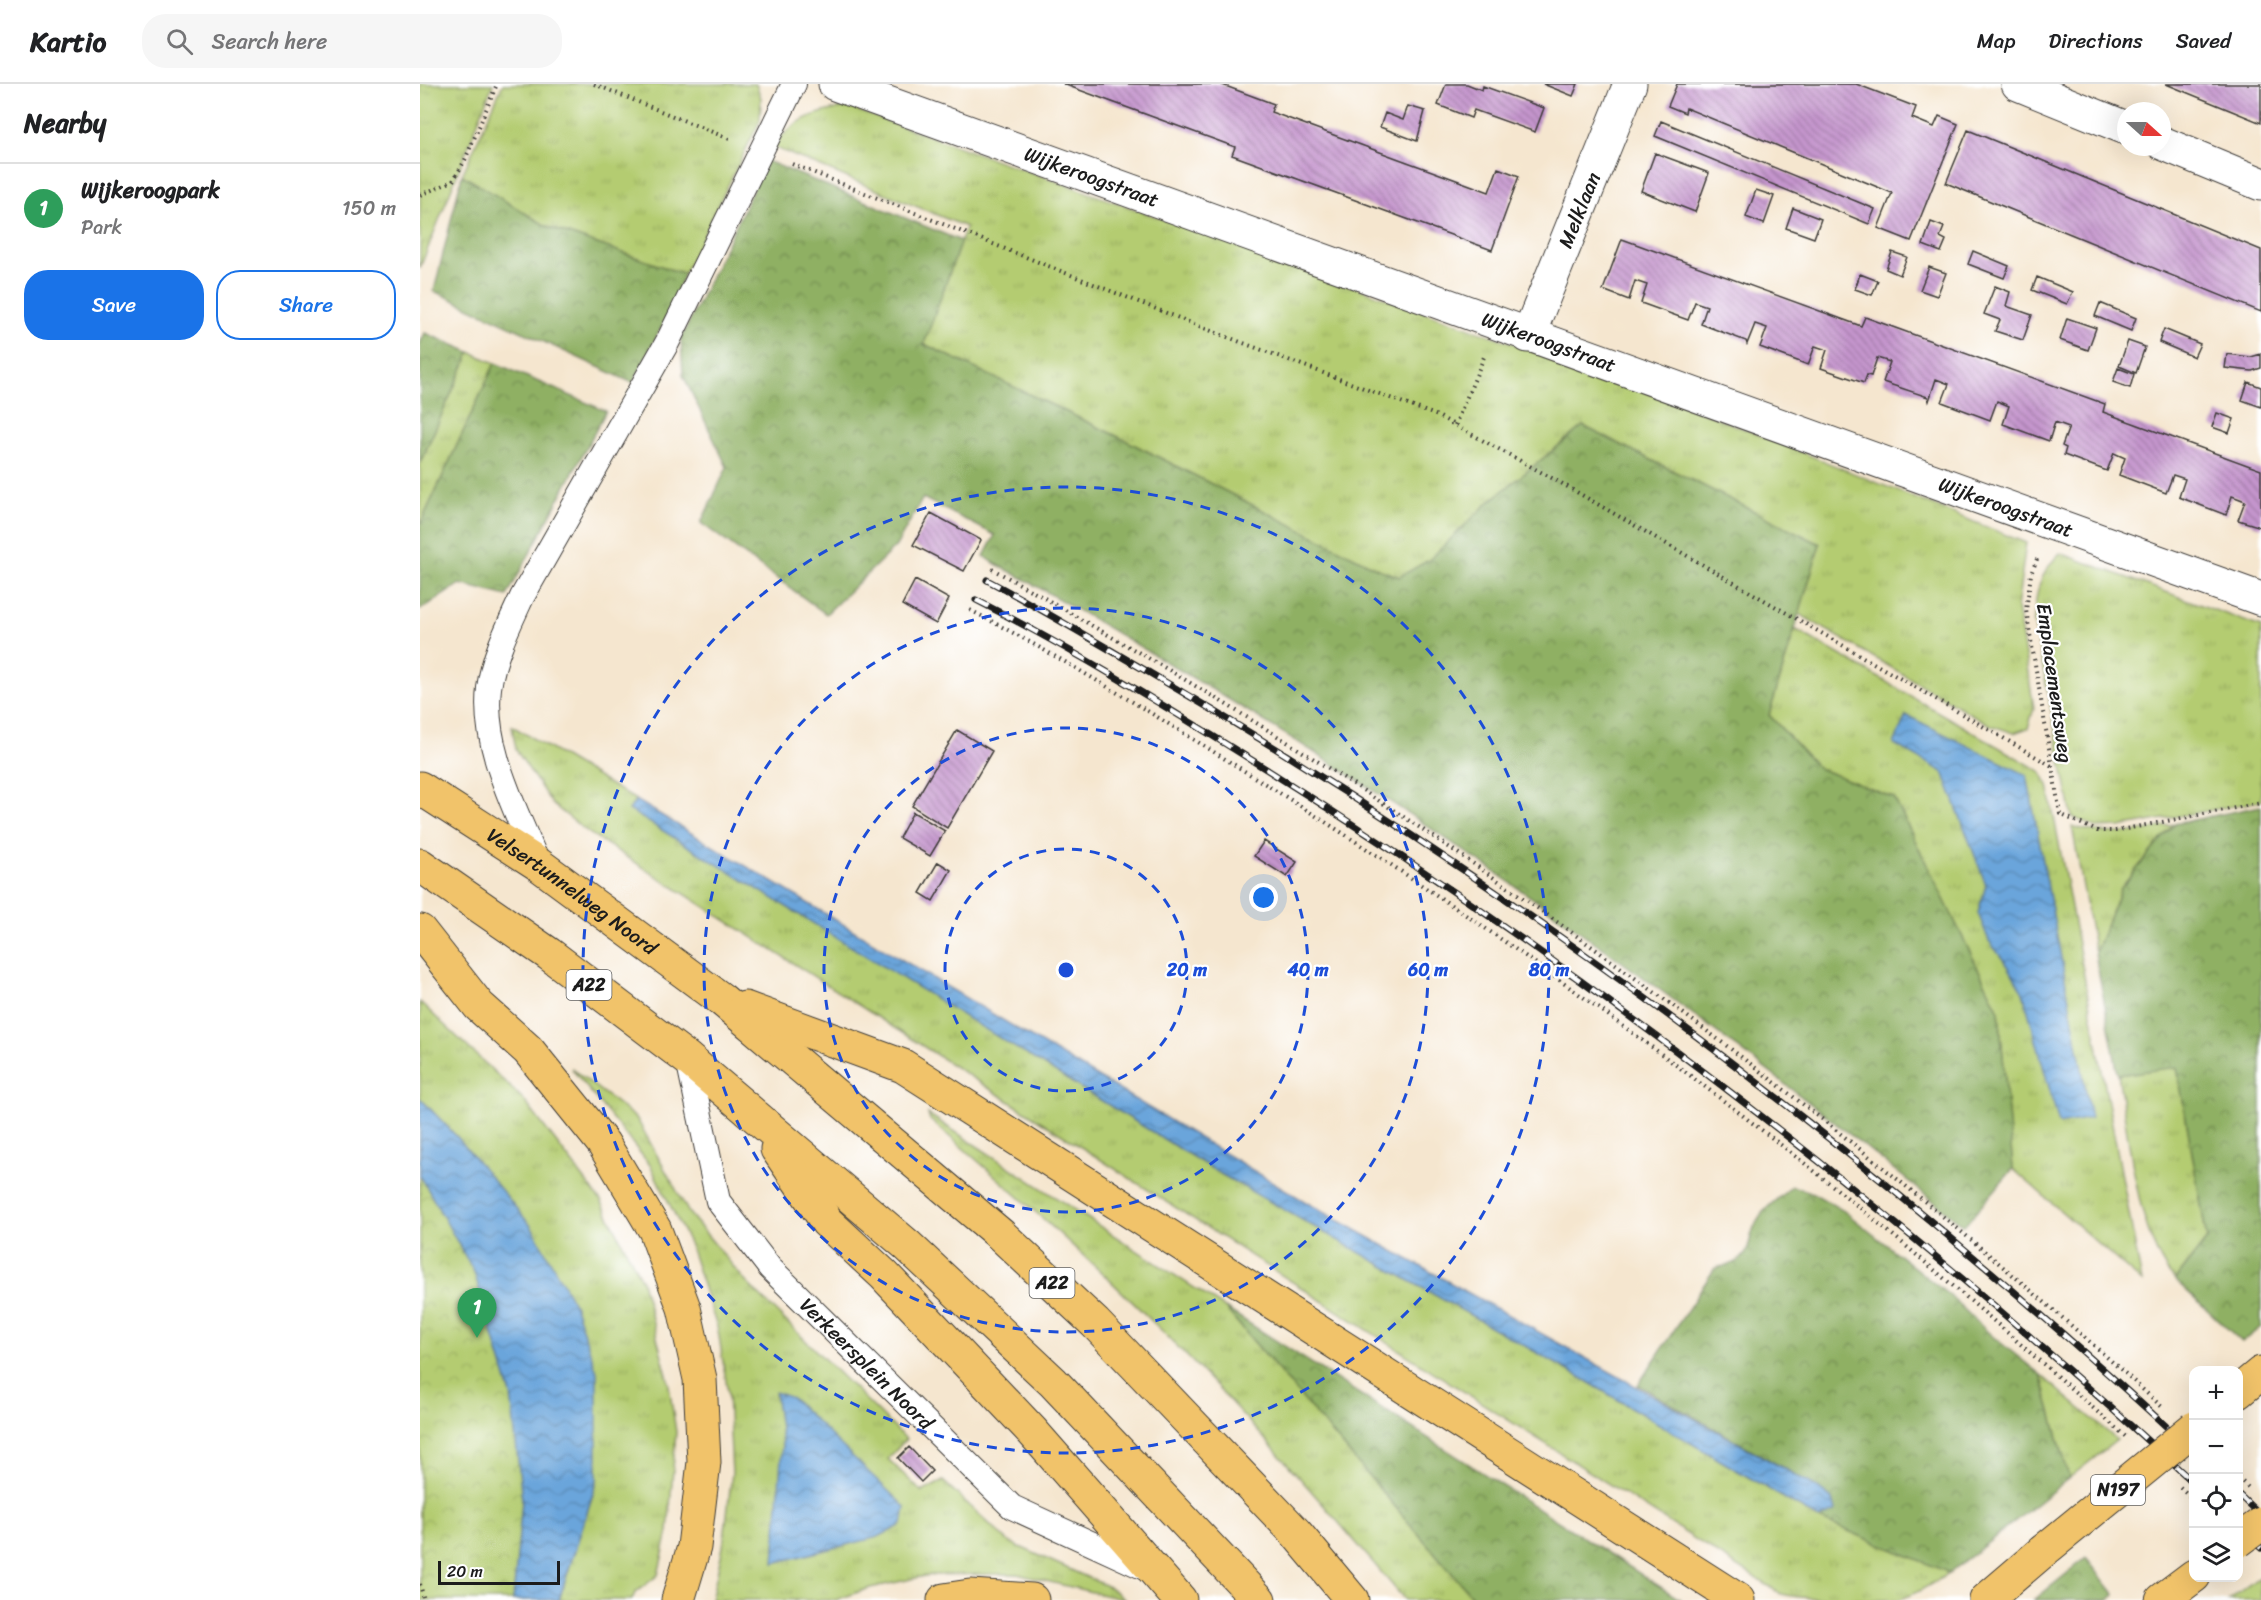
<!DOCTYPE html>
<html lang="en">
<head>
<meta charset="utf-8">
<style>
  body { margin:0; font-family:Sriracha,sans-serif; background:#f6f6f6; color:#202124 }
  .controls { position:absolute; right:18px; bottom:18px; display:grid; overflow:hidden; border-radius:12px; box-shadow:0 6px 24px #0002 }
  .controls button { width:54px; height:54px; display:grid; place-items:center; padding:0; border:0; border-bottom:2px solid #e0e0e0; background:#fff; color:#202124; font:30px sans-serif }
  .compass { position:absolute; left:1697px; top:18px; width:54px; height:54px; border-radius:50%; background:#fff; box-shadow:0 6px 24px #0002; rotate:111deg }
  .scale { position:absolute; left:18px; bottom:15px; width:122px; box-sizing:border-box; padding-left:6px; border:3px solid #1c1c1c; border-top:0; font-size:16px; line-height:21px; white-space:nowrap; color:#1c1c1c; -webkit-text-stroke:4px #fff; paint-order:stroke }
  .you { position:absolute; left:844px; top:814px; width:21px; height:21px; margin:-15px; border:4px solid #fff; border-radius:50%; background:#1a73e8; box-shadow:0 0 0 9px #1a73e833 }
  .badge { display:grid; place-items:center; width:39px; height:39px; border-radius:50%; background:#1a73e8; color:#fff; font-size:20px; font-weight:700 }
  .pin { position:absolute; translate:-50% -50px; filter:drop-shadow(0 2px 3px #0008) }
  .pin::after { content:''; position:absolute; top:32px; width:21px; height:18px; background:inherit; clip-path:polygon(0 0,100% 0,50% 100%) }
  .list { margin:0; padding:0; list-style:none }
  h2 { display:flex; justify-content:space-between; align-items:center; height:78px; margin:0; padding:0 24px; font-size:26px }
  h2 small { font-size:20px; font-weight:400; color:#757577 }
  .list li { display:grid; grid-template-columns:39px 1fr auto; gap:18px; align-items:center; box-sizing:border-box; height:90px; padding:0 24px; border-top:2px solid #e0e0e0 }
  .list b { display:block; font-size:22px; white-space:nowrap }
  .list p { margin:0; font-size:20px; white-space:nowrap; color:#757577 }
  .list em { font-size:20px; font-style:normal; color:#757577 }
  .actions { display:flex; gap:12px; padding:18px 24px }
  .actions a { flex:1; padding:14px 0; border:2px solid #1a73e8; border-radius:24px; text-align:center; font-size:21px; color:#1a73e8 }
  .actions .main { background:#1a73e8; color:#fff }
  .icon { flex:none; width:33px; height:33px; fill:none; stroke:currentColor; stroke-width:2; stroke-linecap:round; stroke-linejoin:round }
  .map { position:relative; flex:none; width:1841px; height:1516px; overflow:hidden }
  header { display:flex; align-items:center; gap:36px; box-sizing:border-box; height:84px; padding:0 30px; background:#fff; border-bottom:2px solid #e0e0e0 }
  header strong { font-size:28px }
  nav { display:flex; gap:33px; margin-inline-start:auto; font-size:21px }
  .search { width:420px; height:54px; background:#f6f6f6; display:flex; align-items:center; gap:15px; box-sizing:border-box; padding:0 21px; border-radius:24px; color:#757577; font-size:22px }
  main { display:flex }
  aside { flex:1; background:#fff }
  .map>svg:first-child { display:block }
</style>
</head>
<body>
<header>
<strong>Kartio</strong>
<div class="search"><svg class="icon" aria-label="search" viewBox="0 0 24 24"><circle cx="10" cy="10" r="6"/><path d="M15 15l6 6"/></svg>Search here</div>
<nav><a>Map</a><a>Directions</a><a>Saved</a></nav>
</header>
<main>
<aside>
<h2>Nearby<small></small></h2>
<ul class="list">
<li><span class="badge" style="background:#2e9e5b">1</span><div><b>Wijkeroogpark</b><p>Park</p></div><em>150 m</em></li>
</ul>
<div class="actions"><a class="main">Save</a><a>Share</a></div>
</aside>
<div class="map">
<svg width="1841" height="1516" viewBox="0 0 1841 1516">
  <defs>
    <pattern id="grass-tufts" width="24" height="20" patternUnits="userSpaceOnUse" patternTransform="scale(1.5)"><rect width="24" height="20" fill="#b4cc71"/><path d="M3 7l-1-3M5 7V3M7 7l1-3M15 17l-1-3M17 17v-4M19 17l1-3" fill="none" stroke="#9aaf61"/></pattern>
    <pattern id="forest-crowns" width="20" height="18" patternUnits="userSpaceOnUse" patternTransform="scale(1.5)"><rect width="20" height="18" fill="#8fb063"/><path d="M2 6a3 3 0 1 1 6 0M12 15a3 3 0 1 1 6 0" fill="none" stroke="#748e51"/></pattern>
    <pattern id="park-crowns" width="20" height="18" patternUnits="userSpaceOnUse" patternTransform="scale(1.5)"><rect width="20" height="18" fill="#b4cc71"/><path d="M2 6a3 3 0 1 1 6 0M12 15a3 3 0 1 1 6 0" fill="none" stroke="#9aaf61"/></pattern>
    <pattern id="water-waves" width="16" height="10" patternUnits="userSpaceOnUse" patternTransform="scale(1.5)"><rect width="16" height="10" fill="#6ba5db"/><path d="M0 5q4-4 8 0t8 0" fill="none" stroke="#5786b1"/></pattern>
    <pattern id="building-back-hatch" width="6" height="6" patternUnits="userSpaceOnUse" patternTransform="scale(1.5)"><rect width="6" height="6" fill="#c595cd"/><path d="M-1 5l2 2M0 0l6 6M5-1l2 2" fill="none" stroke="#9f79a6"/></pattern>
  </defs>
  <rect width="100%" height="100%" fill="#fff"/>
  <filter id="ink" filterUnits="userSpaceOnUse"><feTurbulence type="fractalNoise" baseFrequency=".0167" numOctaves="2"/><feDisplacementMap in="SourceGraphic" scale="12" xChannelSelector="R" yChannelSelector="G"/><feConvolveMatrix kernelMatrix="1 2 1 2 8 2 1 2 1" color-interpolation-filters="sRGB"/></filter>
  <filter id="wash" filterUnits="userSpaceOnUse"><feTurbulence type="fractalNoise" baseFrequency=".008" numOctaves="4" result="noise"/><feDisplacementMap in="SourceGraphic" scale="24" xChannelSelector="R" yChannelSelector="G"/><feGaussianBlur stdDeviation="1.35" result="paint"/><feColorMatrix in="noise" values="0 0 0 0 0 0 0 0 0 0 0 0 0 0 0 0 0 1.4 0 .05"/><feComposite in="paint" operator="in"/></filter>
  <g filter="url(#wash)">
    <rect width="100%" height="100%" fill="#f5e6cf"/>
    <path fill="url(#grass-tufts)" stroke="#687446" stroke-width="1.5" d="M0,0h73l-73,184z
      M83,0h253l5,14 -1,23 -76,153 -136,-47 -86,-52z
      M427,23l823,292 356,144 -9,65 17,100 -6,20 -14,5 -24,-8 -191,-111 21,-70 -237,-118 -94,76 -60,58 -29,17 -22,-8 -253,-129 -201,-96 42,-117 -193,-80c21,-29 41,-34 74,-40z
      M50,268l25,11 -75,162v-62z
      M1640,469l201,74v174l-141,26 -22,1 -26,-11 -38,-194c1,-29 4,-48 26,-70z
      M1375,545l245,142 8,14 94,497 -129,-113 -14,-158 -105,-213 -76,-30 -49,-53z
      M92,642l124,74 -6,10 589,363 359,203 241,143 131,54c-17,9 -35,23 -54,27 -25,0 -92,0 -115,-6l-1192,-761 -37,-29 -36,-54z
      M1754,740l-53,64 -26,65 -23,-127c35,12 66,7 102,-2z
      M0,918l103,97 78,102 41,80 26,98 8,53 -8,100 -10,43 -23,18 -3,7h-73l38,-119 -138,-342 -39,-41z
      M1757,982l30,173 -32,41c-38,-39 -47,-150 -57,-205z
      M151,984l66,51 52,94 57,69 160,157 -18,20 34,33 21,-11 66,61 102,46 14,12 -108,-26 -87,1 -60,13 -34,12h-125l12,-53 9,-74 -4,-79 -10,-64 -29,-87 -39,-78z
      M508,1030l297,194 250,292h-70c-73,-86 -148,-173 -227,-253 -79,-80 -163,-155 -248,-227z
      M1621,1291l76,65 -48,38z
      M1839,1493l2,23h-32z"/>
    <path fill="url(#forest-crowns)" stroke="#566640" stroke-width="1.5" d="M347,77l194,80 -37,103 201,96 253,129 21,8 30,-17 60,-58 94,-76 237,118 -51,171 49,53 76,30 105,213 14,158 -49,57c-258,-210 -526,-406 -815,-574 -51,-29 -101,-61 -153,-88l-12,-8 11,-21 -72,-37 -27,48 -70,68 -125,-91 26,-56 -44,-92 -2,-36z
      M42,91l86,52 136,47 -17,42 -34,67 -199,-92z
      M5,249l45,19 -50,111v-119z
      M75,279l111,48 -99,185 -47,-12 -40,26v-85z
      M1841,722v521l-19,15 -67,-62 32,-41 -30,-172 -59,8 -23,-122 26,-65 53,-64z
      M1372,1102l21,7 31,18 106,85 41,39 50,40 28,103 -119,95 -131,-54 16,-8 -2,-11 -18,-14 -177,-101 77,-117c46,-8 26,-25 45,-52 8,-11 22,-20 32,-30z
      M805,1224l456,292h-206z
      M1666,1474l29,37 -6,5h-75z"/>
    <path fill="url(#park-crowns)" stroke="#687446" stroke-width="1.5" d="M0,1042l106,174 7,300h-113z"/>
    <path fill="url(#water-waves)" stroke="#44607c" stroke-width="1.5" d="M1486,631l121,60 64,343 -32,6 -36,-131 -15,-27 -19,-25 -11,-28 8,-28 -43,-113 -49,-28z
      M216,716l675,405 504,281 18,14 3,11 -17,8 -241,-143 -359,-203 -590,-363z
      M0,1014l39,41 72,87 43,78 23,68v109l-38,119h-46l9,-100 -11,-105 -37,-123 -54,-97z
      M355,1308l17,6 113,109 -3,18 -24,12 -104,26 8,-120z"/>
    <g id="blocks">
      <path fill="url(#building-back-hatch)" d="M643,0h157l54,20 -3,8 218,80 9,-24 21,8 -27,74 -260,-95 3,-8z
        M1026,0h21l15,6 1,-4 61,22 -9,24 -61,-22 -3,8 -33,-13z
        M1123,0h35l-5,12z
        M1257,0h179l60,23 -4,11 22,9 5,-11 19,8 -47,117 -33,-13 14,-35 -206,-85 -1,5 -17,-7z
        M1746,0h95v39l-29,-12z
        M988,22l17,5 -8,30 -37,-14 5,-14 18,7z
        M1241,37l214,88 -6,15 -214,-88z
        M1548,46l293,120v62l-315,-129z
        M1235,69l54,20 -14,39 -54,-21z
        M1336,106l18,6 -10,28 -18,-7z
        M1373,124l28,11 -7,19 -28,-10z
        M1511,138l13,5 -4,10 6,3 -5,12 -18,-7z
        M1202,155l239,87 4,-9 240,87 -2,8 158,58v57l-23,-7 7,-19 -5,-2 -8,-3 -6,19 -47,-18 6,-18 -12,-4 -7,18 -47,-18 6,-17 -11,-5 -7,18 -43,-16 2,-7 -4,-2 7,-19 -14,-5 -6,19 -46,-17 6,-18 -12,-5 -7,19 -48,-18 7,-18 -13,-5 -7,22 -1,-4 -45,-15 7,-20 -13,-4 -6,18 -4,-1 -3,8 -43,-15 6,-18 -12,-4 -7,19 -48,-18 7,-19 -12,-4 -8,20 -1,-3 -45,-17 6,-18 -12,-4 -7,18 -47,-17 6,-18 -12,-4 -6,19 -26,-10z
        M1553,167l36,15 -5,12 -36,-14z
        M1472,168l15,5 -7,18 -14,-6z
        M1509,183l17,6 -9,23 -17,-6z
        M1440,190l18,7 -6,14 -17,-6z
        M1617,193l36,15 -6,12 -35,-14z
        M1575,202l15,6 -4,14 26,9 -9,25 -28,-9 5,-11 -16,-6z
        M1680,219l36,15 -5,13 -36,-15z
        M1647,234l29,10 -8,22 -28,-10z
        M1744,245l36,15 -6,13 -35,-15z
        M1708,257l17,6 -9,26 -17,-7z
        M1807,270l24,3 10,-3v14l-9,3 -27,-3z
        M1698,284l16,6 -4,14 -17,-6z
        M1828,298l13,5v20l-19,-7z
        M1797,329l17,6 -5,14 -17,-6z
        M511,429l50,27 -17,31 -51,-26z
        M495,496l34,19 -13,25 -34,-19z
        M537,646l35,21 -45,77 -35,-22z
        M493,728l32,19 -15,25 -31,-18z
        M844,757l33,21 -10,15 -33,-21z
        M518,778l13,8 -18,31 -13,-8z
        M489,1363l23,24 -11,11 -23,-24z"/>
    </g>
  </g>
  <g filter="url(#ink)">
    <use href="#blocks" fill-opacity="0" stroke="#3d3a37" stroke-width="1.5"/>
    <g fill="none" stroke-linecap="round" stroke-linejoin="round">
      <g stroke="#3d3a37" stroke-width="26">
        <g id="lane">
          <path d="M118,780c-22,-55 -56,-116 -49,-176 4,-31 20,-63 33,-91l145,-254 127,-259"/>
          <path id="s1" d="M268,975l30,142 52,67 242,239 137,63"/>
        </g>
      </g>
      <g stroke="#3d3a37" stroke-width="35">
        <g id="street">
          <path id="s2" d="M415,0l1426,515"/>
          <path d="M1598,0l108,44"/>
          <path d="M1742,59l99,41"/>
          <path id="s3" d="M1108,252l102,-252"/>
        </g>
      </g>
      <g stroke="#3d3a37" stroke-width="35">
        <path id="primary" d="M1818,1308l23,-19
          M1566,1516l56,-48
          M1742,1516l32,-24"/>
      </g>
      <g stroke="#3d3a37" stroke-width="35">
        <g id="highway">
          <path id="s4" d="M0,704l118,76 183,135 280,236 94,88 201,210 56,67"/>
          <path d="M0,781l129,89 139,105 219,186 146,137 206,218"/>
          <path d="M0,847l59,75 49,44 75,93 52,87 29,78 16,71 4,83 -10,85 -16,53"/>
          <path d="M325,924l158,58 835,534"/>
          <path d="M357,1065l50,73 57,53 148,156 148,169"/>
          <path d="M524,1516l26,-4 62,4"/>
        </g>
      </g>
      <path stroke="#3d3a37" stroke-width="4" stroke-dasharray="1.5 4.5" stroke-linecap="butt" d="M174,0l138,56
        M372,80l422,168 224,84 123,67 491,283
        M0,111l33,-14 12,-21 32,-76
        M1035,341l29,-68
        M1617,475l-6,15 -5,36 34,204 37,17h18l146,-28
        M572,485c47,25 93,53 139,79 155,90 305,187 450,291 203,145 398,300 581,468
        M550,526c97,50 191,109 284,167 174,108 343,226 505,351 127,97 247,203 367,309
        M1818,1394l12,11
        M1760,1403l14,13
        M0,1500l4,16"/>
      <use href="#lane" stroke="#fff" stroke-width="24"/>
      <use href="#street" stroke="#fff" stroke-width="33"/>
      <use href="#primary" stroke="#f1c36a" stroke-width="33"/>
      <use href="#highway" stroke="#f1c36a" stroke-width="33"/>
      <g stroke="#1c1c1c" stroke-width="7">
        <path id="rail" d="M567,496c55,29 109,62 163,93 376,219 725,484 1044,779
          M556,516c97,49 190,107 282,164 335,209 646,452 936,719
          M1818,1410l23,22
          M1818,1442l23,22"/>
      </g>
      <use href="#rail" stroke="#fff" stroke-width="4.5" stroke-dasharray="14" stroke-linecap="butt"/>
      <g stroke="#3d3a37" stroke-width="35" stroke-linecap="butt">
        <path id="primary-bridge" d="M1818,1457l23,-17
          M1622,1468l152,-124"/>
      </g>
      <use href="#primary-bridge" stroke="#f1c36a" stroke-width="33"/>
    </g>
  </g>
  <g fill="none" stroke="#1d4ed8" stroke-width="3" stroke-dasharray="10 8">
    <circle cx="646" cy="886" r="121"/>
    <circle cx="646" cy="886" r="242"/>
    <circle cx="646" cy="886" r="362"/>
    <circle cx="646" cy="886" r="483"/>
  </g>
  <g text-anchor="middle" stroke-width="4.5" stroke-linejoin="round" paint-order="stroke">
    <g fill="#fff" stroke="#606060" stroke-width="1.5">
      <rect x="146.5" y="886" width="45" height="30" rx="4.5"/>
      <rect x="609.5" y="1184" width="45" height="30" rx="4.5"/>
      <rect x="1671" y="1391" width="54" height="30" rx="4.5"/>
    </g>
    <g font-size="18" font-weight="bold" fill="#1c1c1c">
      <text x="169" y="907">A22</text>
      <text x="632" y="1205">A22</text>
      <text x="1698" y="1412">N197</text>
    </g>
    <g font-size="20" fill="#1c1c1c" stroke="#fff">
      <text dy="7" stroke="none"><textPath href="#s2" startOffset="273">Wijkeroogstraat</textPath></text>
      <text dy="7" stroke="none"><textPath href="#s3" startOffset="136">Melklaan</textPath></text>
      <text dy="7" stroke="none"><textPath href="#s2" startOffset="759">Wijkeroogstraat</textPath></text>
      <text dy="7" stroke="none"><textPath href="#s2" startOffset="1245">Wijkeroogstraat</textPath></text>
      <text transform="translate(1635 599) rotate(82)" y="7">Emplacementsweg</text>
      <text dy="7" stroke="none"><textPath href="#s4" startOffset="184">Velsertunnelweg Noord</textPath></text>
      <text dy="7" stroke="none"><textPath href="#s1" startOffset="366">Verkeersplein Noord</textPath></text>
    </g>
  </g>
  <circle cx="646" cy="886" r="9" fill="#1d4ed8" stroke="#fff" stroke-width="3"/>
  <g font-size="18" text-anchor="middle" font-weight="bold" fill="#1d4ed8" stroke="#fff" stroke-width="4.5" stroke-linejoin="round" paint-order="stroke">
    <text x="767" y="892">20 m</text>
    <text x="888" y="892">40 m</text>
    <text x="1008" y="892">60 m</text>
    <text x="1129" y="892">80 m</text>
  </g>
</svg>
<div class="controls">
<button>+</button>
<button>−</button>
<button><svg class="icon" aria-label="locate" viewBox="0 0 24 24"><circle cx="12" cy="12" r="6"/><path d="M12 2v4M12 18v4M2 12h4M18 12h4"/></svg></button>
<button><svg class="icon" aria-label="layers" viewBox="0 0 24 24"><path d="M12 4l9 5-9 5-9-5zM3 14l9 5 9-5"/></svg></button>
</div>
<svg class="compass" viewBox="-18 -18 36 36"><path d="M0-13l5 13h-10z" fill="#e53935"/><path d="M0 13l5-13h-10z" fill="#757577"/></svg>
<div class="scale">20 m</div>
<div class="you"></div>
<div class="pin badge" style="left:57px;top:1254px;background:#2e9e5b">1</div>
</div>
</main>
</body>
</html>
